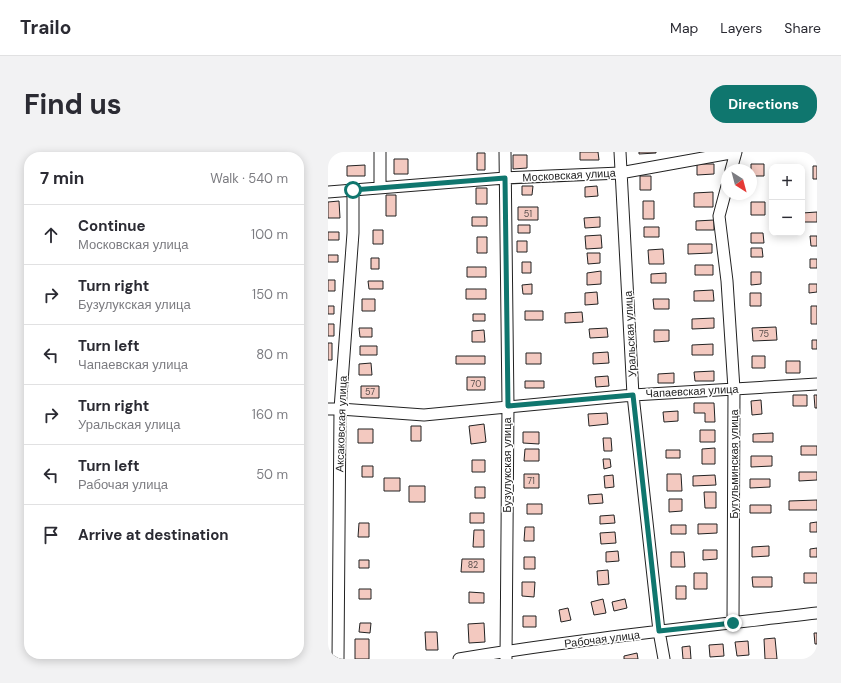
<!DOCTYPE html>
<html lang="en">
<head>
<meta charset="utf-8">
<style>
  body { margin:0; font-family:"DM Sans",sans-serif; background:#f2f2f3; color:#2b2b33 }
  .controls { position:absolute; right:12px; top:12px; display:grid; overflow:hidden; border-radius:8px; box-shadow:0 2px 10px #0003 }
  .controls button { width:36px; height:36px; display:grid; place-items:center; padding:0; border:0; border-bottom:1px solid #e1e1e2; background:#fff; color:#2b2b33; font:20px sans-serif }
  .compass { position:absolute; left:393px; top:12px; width:36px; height:36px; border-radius:50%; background:#fff; box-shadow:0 2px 10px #0003; rotate:144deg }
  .stop { position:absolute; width:12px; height:12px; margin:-9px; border:3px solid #0f766e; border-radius:50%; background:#fff }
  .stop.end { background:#0f766e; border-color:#fff; box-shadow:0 1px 4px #0008 }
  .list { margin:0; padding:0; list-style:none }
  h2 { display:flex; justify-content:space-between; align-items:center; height:52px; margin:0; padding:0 16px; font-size:17px }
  h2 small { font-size:13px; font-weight:400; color:#7c7c81 }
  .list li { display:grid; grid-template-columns:26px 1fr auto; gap:12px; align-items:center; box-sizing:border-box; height:60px; padding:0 16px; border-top:1px solid #e1e1e2 }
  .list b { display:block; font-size:15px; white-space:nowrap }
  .list p { margin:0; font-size:13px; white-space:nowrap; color:#7c7c81 }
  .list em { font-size:13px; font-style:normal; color:#7c7c81 }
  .icon { flex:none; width:22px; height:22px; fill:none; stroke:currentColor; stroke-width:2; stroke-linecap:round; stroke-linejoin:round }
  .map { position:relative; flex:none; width:489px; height:507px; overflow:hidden; border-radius:16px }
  header { display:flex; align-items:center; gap:24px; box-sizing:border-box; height:56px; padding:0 20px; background:#fff; border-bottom:1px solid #e1e1e2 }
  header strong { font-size:19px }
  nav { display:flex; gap:22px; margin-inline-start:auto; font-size:14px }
  .intro { display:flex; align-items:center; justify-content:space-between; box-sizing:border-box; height:96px; padding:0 24px }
  h1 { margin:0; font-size:28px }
  .button { padding:10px 18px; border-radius:16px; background:#0f766e; color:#fff; font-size:14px; font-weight:700 }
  main { display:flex; gap:24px; padding:0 24px }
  aside { flex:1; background:#fff; border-radius:16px; box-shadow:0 2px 10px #0003 }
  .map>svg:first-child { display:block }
</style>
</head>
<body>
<header>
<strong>Trailo</strong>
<nav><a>Map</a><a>Layers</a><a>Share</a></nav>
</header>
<div class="intro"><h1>Find us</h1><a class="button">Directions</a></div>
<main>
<aside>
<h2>7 min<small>Walk · 540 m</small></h2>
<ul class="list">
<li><svg class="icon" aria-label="ahead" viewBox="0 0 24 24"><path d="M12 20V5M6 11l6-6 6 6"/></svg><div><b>Continue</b><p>Московская улица</p></div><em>100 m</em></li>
<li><svg class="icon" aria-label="right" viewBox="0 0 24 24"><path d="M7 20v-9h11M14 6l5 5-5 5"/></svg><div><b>Turn right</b><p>Бузулукская улица</p></div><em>150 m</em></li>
<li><svg class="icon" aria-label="left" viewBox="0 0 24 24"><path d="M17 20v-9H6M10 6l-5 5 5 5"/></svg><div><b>Turn left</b><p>Чапаевская улица</p></div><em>80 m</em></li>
<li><svg class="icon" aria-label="right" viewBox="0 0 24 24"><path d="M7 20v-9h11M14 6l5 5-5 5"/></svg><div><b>Turn right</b><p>Уральская улица</p></div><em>160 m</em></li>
<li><svg class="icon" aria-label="left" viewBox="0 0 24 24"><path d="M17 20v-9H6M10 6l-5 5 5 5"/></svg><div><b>Turn left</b><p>Рабочая улица</p></div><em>50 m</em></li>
<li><svg class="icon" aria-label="arrive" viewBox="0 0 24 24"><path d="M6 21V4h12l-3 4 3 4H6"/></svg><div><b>Arrive at destination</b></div></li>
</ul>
</aside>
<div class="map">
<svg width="489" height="507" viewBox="0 0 489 507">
  <rect width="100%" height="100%" fill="#fff"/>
  <path fill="#f3c9c0" stroke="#222" d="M252,0h18l1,8h-19z
    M311,0h17v1l-17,1z
    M149,1h8v17h-8z
    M185,3h14v13l-14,1z
    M66,7h14v15h-14z
    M369,12h17v10l-17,1z
    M423,12h13v12h-13z
    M37,13v11h-18v-10z
    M485,14h4v13h-4z
    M312,24h11v14h-11z
    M194,34h11l-1,9h-10z
    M269,34l1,10 -13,1v-10z
    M148,36h11v16h-11z
    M385,40v15h-19v-14z
    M58,43h10v21h-10z
    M11,49l1,17h-12v-16z
    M315,49h11v18h-11z
    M423,50h14v13h-14z
    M190,55h20v13h-20z
    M489,60v10h-15v-9z
    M144,65h15v9h-15z
    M272,65v10l-15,1 -1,-10z
    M386,68v10h-18v-9z
    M190,73h12v8h-12z
    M316,75h15v10h-15z
    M45,78h10v14h-10z
    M0,80h11v8h-11z
    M423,81h12l1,10h-13z
    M273,83l1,13 -16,1 -1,-13z
    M482,84h7v10h-6z
    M149,85h10v16h-10z
    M189,89h10v11h-10z
    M360,92h24v9l-24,1z
    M423,96h11l1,9h-12z
    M335,97l1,15h-15l-1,-14z
    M259,101h13v10l-12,1z
    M0,103h10v7h-10z
    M43,106h8v11h-8z
    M482,107h7v9h-7z
    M194,110h9v11h-9z
    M367,113h18v10h-18z
    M139,115h19v10h-19z
    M273,119v13l-14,1v-12z
    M423,120h10v12l-10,1z
    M338,121v10h-15v-9z
    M0,128h7v11h-7z
    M40,129h15v8h-14z
    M204,132v10h-9l-1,-9z
    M481,132h8v8l-8,1z
    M138,137h20v10h-20z
    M385,138l1,11h-20v-10z
    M269,140l1,12 -13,1v-12z
    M422,141h11v13h-11z
    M34,147h13v12h-13z
    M325,147h16v10h-15z
    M0,154h6v8h-6z
    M483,154h6v18h-6z
    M197,159h18v9h-18z
    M254,160l1,10 -18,1v-10z
    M145,162h12v7h-12z
    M386,166v10l-22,1v-10z
    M0,172h6v12h-6z
    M448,175l1,13 -24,1 -1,-13z
    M31,176h13v9h-12z
    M279,176l1,9 -18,1 -1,-9z
    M156,178l1,12h-13v-11z
    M326,178h15v11l-15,1z
    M484,188h5v9h-5z
    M0,191h4v17h-4z
    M385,192v11h-21v-10z
    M32,194h17v9h-17z
    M280,200l1,11 -16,1v-11z
    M198,201h15v11h-15z
    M128,204h29v8h-29z
    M424,204h13v12h-13z
    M458,209h14v12h-14z
    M43,211l1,12h-13v-11z
    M386,219v10h-19l-1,-9z
    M346,221v10h-16v-9z
    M280,224l1,10 -13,1 -1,-10z
    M139,225h18v13h-18z
    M197,229h19v7h-19z
    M33,234h18v12h-18z
    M465,243h14v11h-14z
    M486,243h3v13h-2z
    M433,248l1,14 -10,1 -1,-14z
    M366,251h20l1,19h-10v-9h-11z
    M350,259v10l-14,1 -1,-10z
    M279,261l1,11 -19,2 -1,-12z
    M156,272l2,18 -15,2 -2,-18z
    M83,274h10v15h-10z
    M30,277h15v14h-15z
    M372,278h15v12h-15z
    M195,280h16v12l-16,-1z
    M445,281v9h-20v-8z
    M275,286h8l1,13h-8z
    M473,294h16v9h-16z
    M387,296v16h-13v-15z
    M197,297h14v12h-15z
    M338,298h14v8h-14z
    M423,304h21v10l-21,1z
    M275,307h7l1,8 -7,2z
    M144,308h13v12h-13z
    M34,314h11v11h-11z
    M471,320h18v8l-18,1z
    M196,322h15v14h-15z
    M339,322h14l1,17h-15z
    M285,323l1,12 -9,1 -1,-12z
    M387,323l1,10 -23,1v-10z
    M56,326h16v13h-16z
    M422,327h20v8l-20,1z
    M81,334h16v16h-16z
    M147,335h10v11h-10z
    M376,340h12v16h-11z
    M274,342l1,9 -14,1 -1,-9z
    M341,347h13v12l-13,1z
    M489,348v10h-28v-9z
    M199,352h15v10h-15z
    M422,353h21v8h-21z
    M142,361h14v10h-14z
    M286,363l1,8 -15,1v-8z
    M489,370v10h-7v-9z
    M31,371h10v14h-11z
    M370,372h19v9l-19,1z
    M343,373h15v9h-15z
    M197,375h9v14h-10z
    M146,378h10v17h-11z
    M287,380l1,11 -15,1 -1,-11z
    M441,394v10l-17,1v-10z
    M489,396v9h-7v-8z
    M375,398h14v9l-14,1z
    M290,399l1,10 -13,1v-10z
    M343,400h13l1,15h-14z
    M196,405h11v12h-11z
    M134,407h22v13h-23z
    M31,408h10v8h-10z
    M280,418l1,14 -11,1 -1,-14z
    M366,421h13v16h-13z
    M476,421h13v10h-13z
    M424,425h20v10h-19z
    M194,430h13l-1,15 -12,-1z
    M348,434h10v13h-10z
    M31,437h12v10h-12z
    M141,440l15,1v10h-15z
    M275,447l3,14 -12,2 -3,-13z
    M297,447l2,9 -13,3 -2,-9z
    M240,456l3,12 -10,2 -2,-12z
    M195,464h13v11h-13z
    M32,471h11l-1,10 -11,-1z
    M156,471l1,19 -16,1 -1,-19z
    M97,480h12l1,18h-12z
    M486,481h3v11h-2z
    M447,486l2,21h-12l-1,-20z
    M27,487h14v20h-14z
    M420,489l1,14 -12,1 -2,-14z
    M395,492l1,12 -14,1 -1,-12z
    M362,494l1,13h-8l-1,-12z
    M309,501l1,6h-14v-3z"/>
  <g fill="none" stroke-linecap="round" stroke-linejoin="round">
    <g stroke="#222" stroke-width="13">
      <path id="minor" d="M52,0v36
        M177,0l3,254 -2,253
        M292,0l13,243 26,236 5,28
        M403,18l5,-18
        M399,34l-8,30 8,65 7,108 -1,234
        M0,40l177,-14 115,-5 116,-21
        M0,257h12l84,6 209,-20 184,-11
        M10,507l2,-250 13,-176v-43
        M131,507c119,-20 239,-32 358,-46"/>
    </g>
    <use href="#minor" stroke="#fff" stroke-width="11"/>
  </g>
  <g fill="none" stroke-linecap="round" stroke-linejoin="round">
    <path stroke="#0f766e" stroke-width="5" d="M25,38l152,-12 3,228 125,-11 26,236 74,-8"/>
  </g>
  <g text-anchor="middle" stroke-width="3" stroke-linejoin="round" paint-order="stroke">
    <g font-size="9" fill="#564c4a">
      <text x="200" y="65">51</text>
      <text x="436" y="185">75</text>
      <text x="148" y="235">70</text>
      <text x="42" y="243">57</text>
      <text x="203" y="332">71</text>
      <text x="145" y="416">82</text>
    </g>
    <g font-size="11" fill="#222" stroke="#fff">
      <text transform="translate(241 23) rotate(-3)" y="4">Московская улица</text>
      <text transform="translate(302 182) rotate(-93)" y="4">Уральская улица</text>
      <text transform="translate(364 239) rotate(-3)" y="4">Чапаевская улица</text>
      <text transform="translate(13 272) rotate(-88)" y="4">Аксаковская улица</text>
      <text transform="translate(406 312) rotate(-90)" y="4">Бугульминская улица</text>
      <text transform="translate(179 313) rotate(-90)" y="4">Бузулукская улица</text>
      <text transform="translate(274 487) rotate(-7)" y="4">Рабочая улица</text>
    </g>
  </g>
</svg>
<div class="controls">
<button>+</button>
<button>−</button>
</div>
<svg class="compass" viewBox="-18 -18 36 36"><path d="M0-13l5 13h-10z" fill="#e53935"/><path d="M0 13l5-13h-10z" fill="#7c7c81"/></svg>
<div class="stop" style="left:25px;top:38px"></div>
<div class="stop end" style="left:405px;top:471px"></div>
</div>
</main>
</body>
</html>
